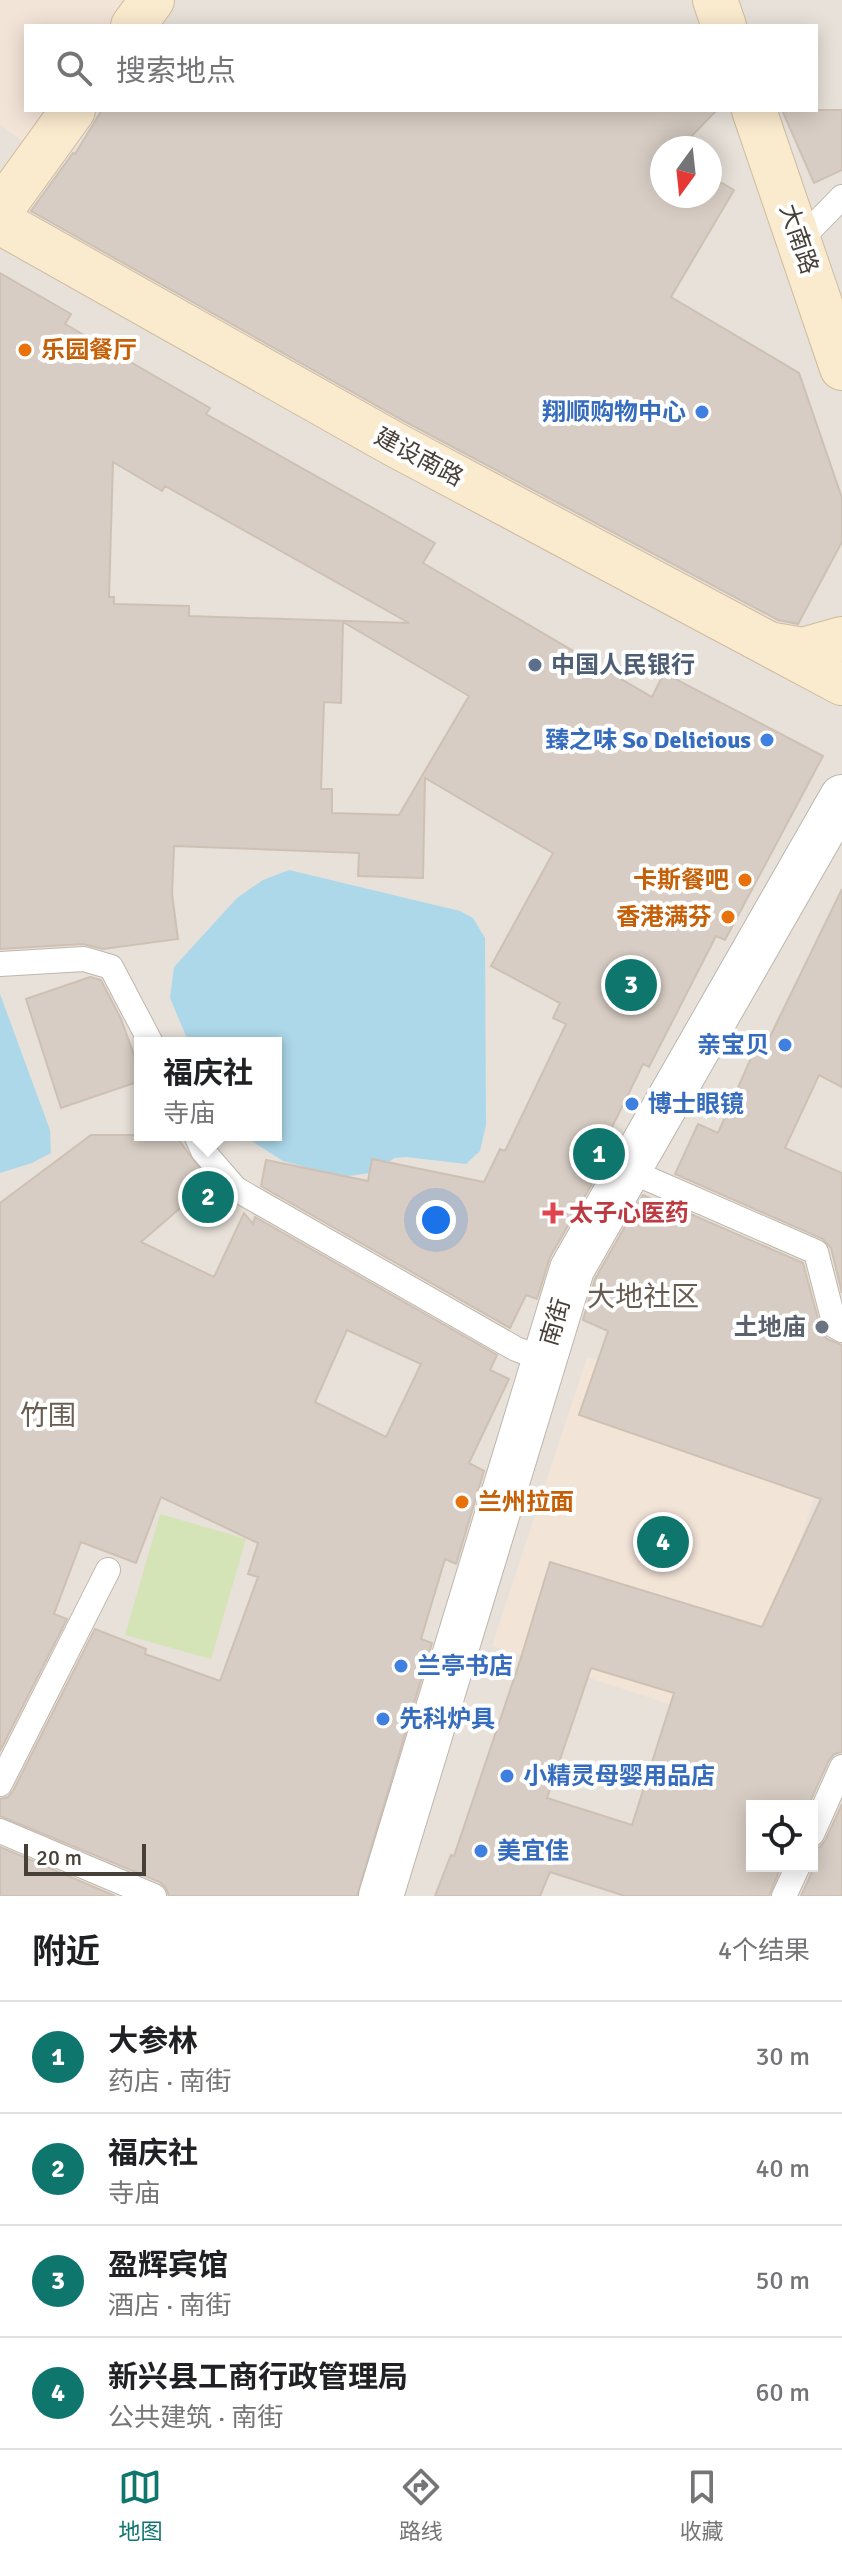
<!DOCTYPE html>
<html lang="zh">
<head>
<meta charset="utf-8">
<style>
  body { margin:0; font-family:Signika,"Noto Sans SC",sans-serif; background:#f6f6f6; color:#202124 }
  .controls { position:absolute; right:24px; bottom:24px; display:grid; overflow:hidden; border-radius:0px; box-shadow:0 4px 20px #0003 }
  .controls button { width:72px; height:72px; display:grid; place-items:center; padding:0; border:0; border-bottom:2px solid #e0e0e0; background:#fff; color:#202124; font:40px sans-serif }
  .compass { position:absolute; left:650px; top:136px; width:72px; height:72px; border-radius:50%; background:#fff; box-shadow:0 4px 20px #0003; rotate:195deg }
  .scale { position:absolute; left:24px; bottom:20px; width:122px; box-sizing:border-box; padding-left:8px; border:4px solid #474039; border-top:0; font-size:22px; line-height:28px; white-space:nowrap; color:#474039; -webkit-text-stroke:6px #fff; paint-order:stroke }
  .you { position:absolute; left:436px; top:1220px; width:28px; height:28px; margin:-20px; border:6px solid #fff; border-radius:50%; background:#1a73e8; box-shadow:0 0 0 12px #1a73e833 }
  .badge { display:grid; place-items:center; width:52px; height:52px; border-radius:50%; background:#0f766e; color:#fff; font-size:26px; font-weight:700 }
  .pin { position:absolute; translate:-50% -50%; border:4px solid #fff; box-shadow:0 2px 8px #0006 }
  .popup { position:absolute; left:134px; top:1037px; width:148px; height:104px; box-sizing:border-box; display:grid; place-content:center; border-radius:0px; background:#fff; filter:drop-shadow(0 2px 6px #0005); font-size:26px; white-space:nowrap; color:#757577 }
  .popup b { font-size:30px; color:#202124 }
  .popup::after { content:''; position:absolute; left:50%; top:100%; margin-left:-16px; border:16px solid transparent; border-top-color:#fff }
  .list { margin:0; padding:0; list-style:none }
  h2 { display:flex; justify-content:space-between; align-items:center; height:104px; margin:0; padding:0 32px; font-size:34px }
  h2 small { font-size:26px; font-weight:400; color:#757577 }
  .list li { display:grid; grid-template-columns:52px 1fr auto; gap:24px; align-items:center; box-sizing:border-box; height:112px; padding:0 32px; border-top:2px solid #e0e0e0 }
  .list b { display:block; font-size:30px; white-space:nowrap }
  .list p { margin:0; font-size:26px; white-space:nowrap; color:#757577 }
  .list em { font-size:26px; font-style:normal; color:#757577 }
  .icon { flex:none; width:44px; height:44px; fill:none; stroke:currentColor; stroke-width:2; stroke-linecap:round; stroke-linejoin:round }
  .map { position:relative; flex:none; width:842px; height:1896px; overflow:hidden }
  .search { position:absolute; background:#fff; box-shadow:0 4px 20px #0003; left:24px; right:24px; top:24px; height:88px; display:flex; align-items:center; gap:20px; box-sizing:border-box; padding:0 28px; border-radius:0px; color:#757577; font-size:30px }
  .sheet { height:552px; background:#fff }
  nav { display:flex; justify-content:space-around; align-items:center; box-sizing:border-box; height:112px; border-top:2px solid #e0e0e0; background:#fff; font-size:22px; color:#757577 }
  nav a { display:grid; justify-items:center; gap:4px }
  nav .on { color:#0f766e }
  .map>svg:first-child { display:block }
</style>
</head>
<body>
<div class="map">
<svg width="842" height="1896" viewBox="0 0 842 1896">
  <rect width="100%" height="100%" fill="#f4f0ea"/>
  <path fill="#e7e1d9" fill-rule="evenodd" d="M0,0h842v1896h-842zM26,26h790v84h-790zM662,148h48v48h-48zM140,1043h136v92h-136zM752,1806h60v60h-60z"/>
  <path fill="#f3e4d8" d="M0,0h152l-19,26h-107v84h47l-32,44 -41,-29z
    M587,1357l247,80 -95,290 -247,-81z"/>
  <path fill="#d5e4b7" d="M160,1514l86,25 -35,120 -86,-24z"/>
  <path fill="#add8ea" d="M289,870l171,41 13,7 12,20 1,187 -6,26 -14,13 -60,-7 -11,1 -25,15 -28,4 -59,-16 -33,-21 -3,-5h29v-92h-87l-19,-45 4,-31 63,-69 26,-18z
    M0,994l50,136 1,23 -19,10 -32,10z"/>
  <path fill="#d7cdc4" stroke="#cec1b4" stroke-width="2" fill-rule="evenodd" d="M102,110h615l-37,38h-18v48h48v-20l24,14 -63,107 128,76 43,125v44l-44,82 -20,-4 -374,-199 -373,-210 42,-58 2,1z
    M782,110h60v60l-28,13z
    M0,273l71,41 -6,10 145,84 -4,6 229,129 -12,20 229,134 12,-24 159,83 -98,184 -9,-4 -67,131 -6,-3 -53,108 7,3 -47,82 -13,42 -11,-4 -16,33 -249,-142 5,-26 102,21 4,-22 112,23 16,-33 5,2 61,-127 -13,-6 7,-15 -69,-37 62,-113 -128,-75 -2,100 -65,-2 1,-23 -185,-7 -2,48 6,45 -75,10 -20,-5 -83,5zM113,462l49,29 3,-5 244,137 -220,-7v-10l-75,-2v-7h-5zM343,622l126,74 -70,119 -67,-2v-24h-11l3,-87 17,1z
    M842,889v198l-23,-12 -34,73 57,25v120l-11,-45 -8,-9 -148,-65 23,-50 20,9 37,-84 7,4z
    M90,977l11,3 20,39 19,53v9l-79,27 -35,-109z
    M91,1135h84l35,47 -69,60 73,35 30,-64 9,11 2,-7 242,138 -7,15 19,9 -40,84 15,8 -27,90 -1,3 -11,-5 -24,80 11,4 -75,253h-188l-3,-8 -6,-6 -160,-66v-17l8,-2 5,-6 82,-162 51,20 -1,5 75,27 38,-104 -10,-3 10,-31 -97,-46 -25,66 -55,-21 -27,72 13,5 -67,132v-548zM347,1330l74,34 -35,73 -71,-35z
    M643,1195l19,9 1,-2 140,61 18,67 6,9 15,6v407l-8,2 -5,6 -21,46h-56v60h29l-12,30h-144l-75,-24 -10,24h-105l16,-41 3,1 66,-195 30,-99 212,65 59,-128 -242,-84 29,-84 -25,-11 12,-41zM591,1668l83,25 -42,132 -85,-27z
    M842,1804v92h-41l11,-24v-23l8,-2 5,-6z
    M0,1847l115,49h-115z"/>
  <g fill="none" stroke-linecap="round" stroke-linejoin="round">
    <g stroke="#beb6ad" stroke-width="26">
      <path id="lane" d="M800,240l42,-43
        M0,964l84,-5 27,8 40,76
        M196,1135l7,16 33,38 280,160 28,10
        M628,1170l188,82 19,74 7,4
        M0,1784l108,-214
        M0,1831l154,65
        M812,1834l30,-67
        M784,1896l14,-30"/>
    </g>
    <g stroke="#beb6ad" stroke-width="46">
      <path id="street" d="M381,1896l191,-627 270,-472"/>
    </g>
    <g stroke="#cfbc9e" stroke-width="46">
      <path id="secondary" d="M715,0l9,26
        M133,26l19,-26
        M754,110l88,258
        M0,211l73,-101
        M0,222l392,221 450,240
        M774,645l29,5 39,-11"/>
    </g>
    <use href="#lane" stroke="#fff" stroke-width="24"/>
    <use href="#street" stroke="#fff" stroke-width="44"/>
    <use href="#secondary" stroke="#faeace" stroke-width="44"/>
  </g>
  <g fill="#e8710a" stroke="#fff" stroke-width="3">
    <circle cx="25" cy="350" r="8"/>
    <circle cx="745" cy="880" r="8"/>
    <circle cx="728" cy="917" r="8"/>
    <circle cx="462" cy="1502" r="8"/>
  </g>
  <g fill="#3f7fe0" stroke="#fff" stroke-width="3">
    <circle cx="702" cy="412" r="8"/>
    <circle cx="767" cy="740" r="8"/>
    <circle cx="785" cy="1045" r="8"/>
    <circle cx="632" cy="1104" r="8"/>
    <circle cx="401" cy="1666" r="8"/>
    <circle cx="383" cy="1719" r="8"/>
    <circle cx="507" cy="1776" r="8"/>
    <circle cx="481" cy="1851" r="8"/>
  </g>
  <circle fill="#5c6f8a" stroke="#fff" stroke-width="3" cx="535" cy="665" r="8"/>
  <path fill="#e0444e" stroke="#fff" stroke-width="3" d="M549 1201h8v8h8v8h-8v8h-8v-8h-8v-8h8z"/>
  <circle fill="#6b7280" stroke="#fff" stroke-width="3" cx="822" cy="1327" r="8"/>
  <g text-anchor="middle" stroke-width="8" stroke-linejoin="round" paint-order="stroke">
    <g font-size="24" fill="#474039" stroke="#fff">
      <text transform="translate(799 239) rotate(71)" y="8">大南路</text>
      <text transform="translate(419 457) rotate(28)" y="8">建设南路</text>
      <text transform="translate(555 1322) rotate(-73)" y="8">南街</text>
    </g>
    <g font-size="24" font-weight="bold" fill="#c56008" stroke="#fff" text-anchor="start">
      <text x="41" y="358">乐园餐厅</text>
      <text x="729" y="888" text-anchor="end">卡斯餐吧</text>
      <text x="712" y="925" text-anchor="end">香港满芬</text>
      <text x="478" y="1510">兰州拉面</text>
    </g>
    <g font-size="24" font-weight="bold" fill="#366cbe" stroke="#fff" text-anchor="start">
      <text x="686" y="420" text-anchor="end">翔顺购物中心</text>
      <text x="751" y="748" text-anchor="end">臻之味 So Delicious</text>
      <text x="769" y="1053" text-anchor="end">亲宝贝</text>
      <text x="648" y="1112">博士眼镜</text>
      <text x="417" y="1674">兰亭书店</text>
      <text x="399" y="1727">先科炉具</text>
      <text x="523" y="1784">小精灵母婴用品店</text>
      <text x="497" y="1859">美宜佳</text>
    </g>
    <g font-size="24" font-weight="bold" fill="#4e5e75" stroke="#fff" text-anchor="start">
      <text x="551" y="673">中国人民银行</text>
    </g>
    <g font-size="24" font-weight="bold" fill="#be3a42" stroke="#fff" text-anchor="start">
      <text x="569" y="1221">太子心医药</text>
    </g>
    <g font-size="24" font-weight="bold" fill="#5b616d" stroke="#fff" text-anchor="end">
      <text x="806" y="1335">土地庙</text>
    </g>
    <g font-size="28" fill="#695c51" stroke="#fff">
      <text x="643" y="1306">大地社区</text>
      <text x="48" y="1425">竹围</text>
    </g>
  </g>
</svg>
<div class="controls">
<button><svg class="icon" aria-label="locate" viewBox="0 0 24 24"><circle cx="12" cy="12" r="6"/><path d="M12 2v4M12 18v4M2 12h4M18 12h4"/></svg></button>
</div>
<svg class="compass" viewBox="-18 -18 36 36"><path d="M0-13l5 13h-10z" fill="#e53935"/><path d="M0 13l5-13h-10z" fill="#757577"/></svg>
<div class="scale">20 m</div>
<div class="you"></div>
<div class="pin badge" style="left:599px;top:1154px">1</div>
<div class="pin badge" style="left:208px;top:1197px">2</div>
<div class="popup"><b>福庆社</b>寺庙</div>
<div class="pin badge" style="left:631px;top:985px">3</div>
<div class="pin badge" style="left:663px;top:1542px">4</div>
<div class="search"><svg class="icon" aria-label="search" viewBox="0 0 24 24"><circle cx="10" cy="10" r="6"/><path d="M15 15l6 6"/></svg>搜索地点</div>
</div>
<section class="sheet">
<h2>附近<small>4个结果</small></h2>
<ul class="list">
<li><span class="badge">1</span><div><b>大参林</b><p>药店 · 南街</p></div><em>30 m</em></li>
<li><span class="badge">2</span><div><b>福庆社</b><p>寺庙</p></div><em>40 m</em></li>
<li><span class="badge">3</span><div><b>盈辉宾馆</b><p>酒店 · 南街</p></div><em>50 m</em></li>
<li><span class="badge">4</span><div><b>新兴县工商行政管理局</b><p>公共建筑 · 南街</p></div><em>60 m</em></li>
</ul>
</section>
<nav>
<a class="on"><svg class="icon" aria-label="map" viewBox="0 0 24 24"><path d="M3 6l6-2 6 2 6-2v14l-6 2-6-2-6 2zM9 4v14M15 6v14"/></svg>地图</a>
<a><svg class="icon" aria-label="directions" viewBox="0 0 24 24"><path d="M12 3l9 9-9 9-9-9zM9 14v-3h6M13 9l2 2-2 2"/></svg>路线</a>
<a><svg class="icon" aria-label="saved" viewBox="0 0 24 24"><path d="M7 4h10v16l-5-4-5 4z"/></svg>收藏</a>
</nav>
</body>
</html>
